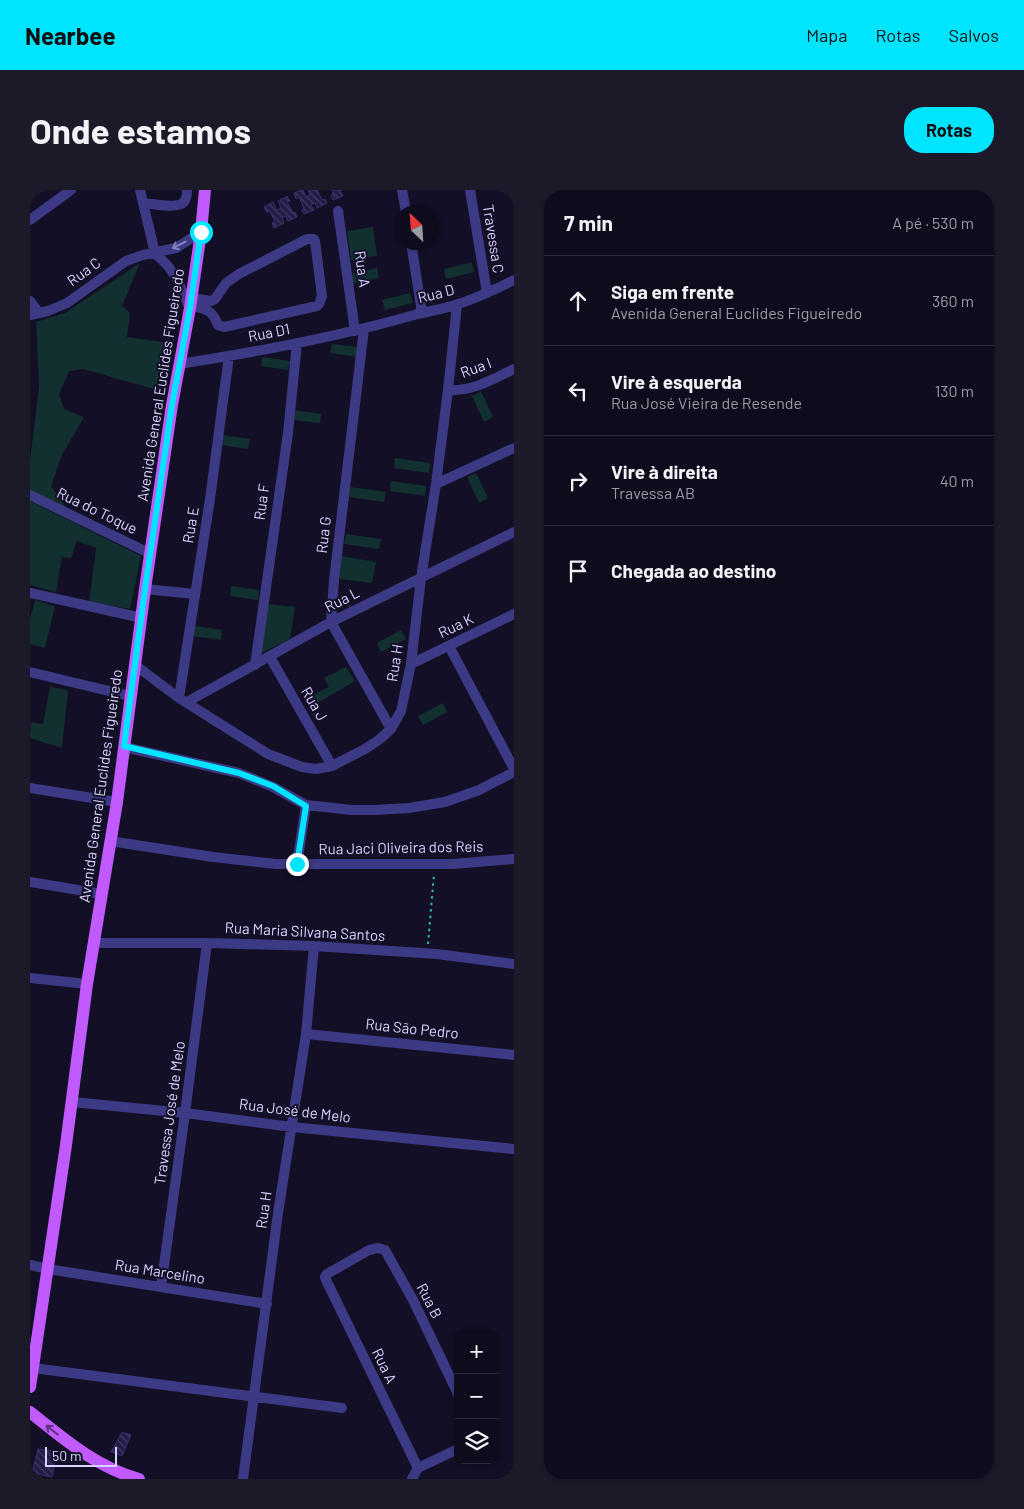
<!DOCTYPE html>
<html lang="pt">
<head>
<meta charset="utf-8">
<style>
  body { margin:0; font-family:Barlow,sans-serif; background:#1c1929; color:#f1f3f6 }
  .controls { position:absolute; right:15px; bottom:15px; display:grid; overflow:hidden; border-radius:10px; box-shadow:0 1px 4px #0004 }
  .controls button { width:45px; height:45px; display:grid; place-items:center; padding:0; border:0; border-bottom:1px solid #2e2b3b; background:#0e0b1c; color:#f1f3f6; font:25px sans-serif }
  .compass { position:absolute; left:364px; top:15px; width:45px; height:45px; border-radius:50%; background:#0e0b1c; box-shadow:0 1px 4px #0004; rotate:335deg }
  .scale { position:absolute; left:15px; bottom:12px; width:72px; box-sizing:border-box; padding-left:5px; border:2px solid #d9d4ff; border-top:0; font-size:14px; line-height:18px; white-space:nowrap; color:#d9d4ff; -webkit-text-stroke:4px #130f26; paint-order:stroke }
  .stop { position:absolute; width:15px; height:15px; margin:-11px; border:4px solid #00e5ff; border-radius:50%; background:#fff }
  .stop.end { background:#00e5ff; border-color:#fff; box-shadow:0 1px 5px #0008 }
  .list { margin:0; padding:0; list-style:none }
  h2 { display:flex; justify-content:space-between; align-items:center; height:65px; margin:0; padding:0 20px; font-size:21px }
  h2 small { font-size:16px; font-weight:400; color:#9b9ba3 }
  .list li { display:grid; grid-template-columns:32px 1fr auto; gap:15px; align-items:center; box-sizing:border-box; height:90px; padding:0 20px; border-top:1px solid #2e2b3b }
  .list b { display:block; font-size:19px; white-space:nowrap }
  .list p { margin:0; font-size:16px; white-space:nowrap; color:#9b9ba3 }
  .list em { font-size:16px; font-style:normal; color:#9b9ba3 }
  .icon { flex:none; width:28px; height:28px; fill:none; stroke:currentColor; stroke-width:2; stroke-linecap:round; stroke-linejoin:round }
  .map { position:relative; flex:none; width:484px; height:1289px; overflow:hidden; border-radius:20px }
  header { display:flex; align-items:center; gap:30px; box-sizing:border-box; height:70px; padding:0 25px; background:#00e5ff; color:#111 }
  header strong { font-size:24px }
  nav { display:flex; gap:28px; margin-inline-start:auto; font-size:18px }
  .intro { display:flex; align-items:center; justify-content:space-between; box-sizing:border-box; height:120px; padding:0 30px }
  h1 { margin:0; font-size:35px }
  .button { padding:12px 22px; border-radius:20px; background:#00e5ff; color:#111; font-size:18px; font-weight:700 }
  main { display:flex; gap:30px; padding:0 30px }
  aside { flex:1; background:#0e0b1c; border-radius:20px; box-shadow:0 1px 4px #0004 }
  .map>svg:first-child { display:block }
</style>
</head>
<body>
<header>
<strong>Nearbee</strong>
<nav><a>Mapa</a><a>Rotas</a><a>Salvos</a></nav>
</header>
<div class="intro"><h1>Onde estamos</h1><a class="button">Rotas</a></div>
<main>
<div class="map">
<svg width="484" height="1289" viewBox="0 0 484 1289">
  <defs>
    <pattern id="building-back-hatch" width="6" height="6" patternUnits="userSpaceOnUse" patternTransform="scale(1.25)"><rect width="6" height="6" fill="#241b47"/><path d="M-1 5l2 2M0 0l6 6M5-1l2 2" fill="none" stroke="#433b63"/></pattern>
  </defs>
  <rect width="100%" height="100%" fill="#130f26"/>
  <path fill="#12302f" d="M343,37l4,29 -26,4 -4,-29z
    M442,72l2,10 -28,7 -2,-10z
    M110,73l-18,43 8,7 -3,24 42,6 -8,48 -78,-22 -14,2 -10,23 5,15 20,8 -22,38 -11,31 15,21 -36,-17v-29l9,-74 -3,-65 29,-9z
    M347,78l2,10 -28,6 -2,-10z
    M380,103l3,10 -28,7 -3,-10z
    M302,154l27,3 -1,10 -28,-4z
    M232,167l28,4 -2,9 -27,-4z
    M451,201l12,26 -9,5 -12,-26z
    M263,220l28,4 -1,9 -28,-3z
    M192,245l28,4 -2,10 -27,-4z
    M365,268l35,5 -1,10 -35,-5z
    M446,283l12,25 -9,5 -12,-26z
    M361,291l35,5 -1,10 -35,-5z
    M320,297l36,5 -2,10 -35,-5z
    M0,311l111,55 -11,53 -41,-7 7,-54 -19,-7 -6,17 -9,-1 -6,35 -26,-7z
    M316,344l35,5 -2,10 -35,-5z
    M311,366l35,6 -4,21 -33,-4z
    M201,396l28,4 -1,10 -28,-4z
    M5,410l20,6 -10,42 -15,-4v-25z
    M237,414l28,3 -5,32 -31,15z
    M164,436l28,4 -1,10 -28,-4z
    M371,440l5,9 -25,13 -4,-9z
    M316,477l9,14 -46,27 -5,-9 25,-12 -5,-9z
    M20,497l18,3 -6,58 -32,-10 1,-16 12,2z
    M413,513l4,9 -24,13 -5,-9z"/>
  <path fill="url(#building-back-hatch)" stroke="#3b2d73" d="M271,0h2l3,7 4,-2 -2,-5h9l5,10 3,-1 2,4 -10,5 -2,-5 -4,2 3,5 -10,4 -2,-4 2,-2 -5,-11 -3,2 -2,-6z
    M302,0h10l-2,1 3,5 -10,4 -2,-5 2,-1z
    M257,6l3,5 -3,1 6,11 2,-1 2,5 -9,4 -2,-5 -4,2 2,5 -10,5 -2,-5 3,-1 -5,-11 -3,1 -3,-5 9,-5 4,8 4,-2 -3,-7z
    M92,1242l9,3 -9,21 -11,-4z
    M8,1259l15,2 -1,3 4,1 -4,22 -20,-4z"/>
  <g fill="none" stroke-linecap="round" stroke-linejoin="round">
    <path stroke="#2fb8b0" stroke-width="2" stroke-dasharray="2.5 4" stroke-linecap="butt" d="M398,754l6,-70"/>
    <path stroke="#3d3a85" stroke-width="10" d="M110,0l15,63 13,13 9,13 12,28
      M372,0l4,22
      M440,0l17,103
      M114,13c9,1 34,6 40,-1 3,-4 3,-8 3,-12
      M308,21l17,120
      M0,30l41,-30
      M381,52l11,71
      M0,111l9,12
      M160,115c16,5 21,3 28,20l6,2 93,-21 2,-2 3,-8 -7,-55 -1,-2h-7l-68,35 -13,9 -11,16 -4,2 -20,-3
      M0,125l18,-4 19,-8 59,-42 17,-6 33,-7 25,-16
      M334,139l-30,251 -3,42 60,107
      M149,174c79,-12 158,-27 235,-49 15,-4 30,-6 44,-11 20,-6 38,-15 56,-24
      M418,200c23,2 46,-11 66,-21
      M406,294l78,-36
      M0,305l121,59
      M115,399l50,5
      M0,403l112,25
      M419,456l65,123
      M240,467l62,109
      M381,474l103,-50
      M105,475l44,33 89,56 34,13 14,2 16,-3 33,-17 15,-10 11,-10 10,-18 10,-47 10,-86 15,-94 12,-94 9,-85
      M225,475l33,-232 9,-90
      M0,482l100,24
      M149,508l31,-199 19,-143
      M157,512l144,-80 183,-90
      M94,557l115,26 34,14 33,18 46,5h23l34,-2 36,-6 34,-12 35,-18
      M0,598l87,14
      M80,651l103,16 63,7h177l61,-5
      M267,674l9,-59
      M0,692l72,12
      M64,753h113l107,3 123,8 77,10
      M0,788l57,6
      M276,844l208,21
      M42,912l113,11 107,14 222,22
      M0,1075l18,4 219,35
      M131,1097l24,-174 22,-170
      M3,1178l309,40
      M388,1278l-92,-188 -1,-3 2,-3 42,-24 9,-2 7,2 28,50 45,94
      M213,1289l35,-266 28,-179 8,-88
      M382,1289l6,-11 40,-19"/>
    <path stroke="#c25bff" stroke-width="12" d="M0,1197l36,-242 21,-161 30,-182 28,-213 27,-184 18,-97 11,-76 4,-42
      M0,1222c34,27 66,55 109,67"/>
  </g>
  <defs><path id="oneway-shaft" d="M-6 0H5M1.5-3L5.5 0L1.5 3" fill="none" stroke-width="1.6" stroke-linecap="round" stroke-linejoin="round" transform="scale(1.25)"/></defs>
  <use stroke="#837fbc" href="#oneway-shaft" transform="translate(149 55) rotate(154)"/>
  <use stroke="#623188" href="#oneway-shaft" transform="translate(22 1240) rotate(-142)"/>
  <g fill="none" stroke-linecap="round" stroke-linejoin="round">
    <path stroke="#00e5ff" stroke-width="6" d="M171,42l-11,76 -18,97 -27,184 -21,157 115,27 34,13 33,20 -9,58"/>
  </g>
  <g text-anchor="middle" stroke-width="4" stroke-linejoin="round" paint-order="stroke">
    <g font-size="15" fill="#d9d4ff" stroke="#130f26">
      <text transform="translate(463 49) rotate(81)" y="5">Travessa C</text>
      <text transform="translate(332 79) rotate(82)" y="5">Rua A</text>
      <text transform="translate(54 82) rotate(-36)" y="5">Rua C</text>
      <text transform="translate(406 104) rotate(-14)" y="5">Rua D</text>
      <text transform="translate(239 143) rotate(-11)" y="5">Rua D1</text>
      <text transform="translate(446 178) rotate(-20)" y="5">Rua I</text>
      <text transform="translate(131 195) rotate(-81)" y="5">Avenida General Euclides Figueiredo</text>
      <text transform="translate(232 312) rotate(-82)" y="5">Rua F</text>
      <text transform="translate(67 321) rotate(26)" y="5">Rua do Toque</text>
      <text transform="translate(161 335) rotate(-81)" y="5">Rua E</text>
      <text transform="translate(294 345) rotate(-83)" y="5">Rua G</text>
      <text transform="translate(312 410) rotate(-27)" y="5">Rua L</text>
      <text transform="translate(426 436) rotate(-26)" y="5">Rua K</text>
      <text transform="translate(365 473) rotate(-81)" y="5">Rua H</text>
      <text transform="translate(284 514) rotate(60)" y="5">Rua J</text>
      <text transform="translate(71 596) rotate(-82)" y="5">Avenida General Euclides Figueiredo</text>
      <text transform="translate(371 658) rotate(-1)" y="5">Rua Jaci Oliveira dos Reis</text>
      <text transform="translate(275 742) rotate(3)" y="5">Rua Maria Silvana Santos</text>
      <text transform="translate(382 839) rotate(6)" y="5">Rua São Pedro</text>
      <text transform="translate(265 921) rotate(7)" y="5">Rua José de Melo</text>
      <text transform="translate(140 923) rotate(-82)" y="5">Travessa José de Melo</text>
      <text transform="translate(234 1020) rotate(-82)" y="5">Rua H</text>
      <text transform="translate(130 1082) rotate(9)" y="5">Rua Marcelino</text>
      <text transform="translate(399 1111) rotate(63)" y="5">Rua B</text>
      <text transform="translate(354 1176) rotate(64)" y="5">Rua A</text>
    </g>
  </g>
</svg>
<div class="controls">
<button>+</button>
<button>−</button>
<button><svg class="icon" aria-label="layers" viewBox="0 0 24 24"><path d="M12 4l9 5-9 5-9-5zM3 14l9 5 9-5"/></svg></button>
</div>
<svg class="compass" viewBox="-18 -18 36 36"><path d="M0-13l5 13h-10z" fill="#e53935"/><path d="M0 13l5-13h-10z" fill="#9b9ba3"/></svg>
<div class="scale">50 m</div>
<div class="stop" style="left:171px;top:42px"></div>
<div class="stop end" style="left:267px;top:674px"></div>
</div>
<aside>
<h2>7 min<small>A pé · 530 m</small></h2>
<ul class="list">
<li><svg class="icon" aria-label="ahead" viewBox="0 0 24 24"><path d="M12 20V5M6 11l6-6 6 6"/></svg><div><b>Siga em frente</b><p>Avenida General Euclides Figueiredo</p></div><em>360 m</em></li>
<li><svg class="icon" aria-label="left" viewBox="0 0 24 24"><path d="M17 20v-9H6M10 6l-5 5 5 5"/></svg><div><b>Vire à esquerda</b><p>Rua José Vieira de Resende</p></div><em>130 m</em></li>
<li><svg class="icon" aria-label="right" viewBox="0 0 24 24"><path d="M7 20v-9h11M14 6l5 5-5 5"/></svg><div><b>Vire à direita</b><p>Travessa AB</p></div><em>40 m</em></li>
<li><svg class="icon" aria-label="arrive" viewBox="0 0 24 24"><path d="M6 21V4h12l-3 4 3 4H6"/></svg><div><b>Chegada ao destino</b></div></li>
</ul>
</aside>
</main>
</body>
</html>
